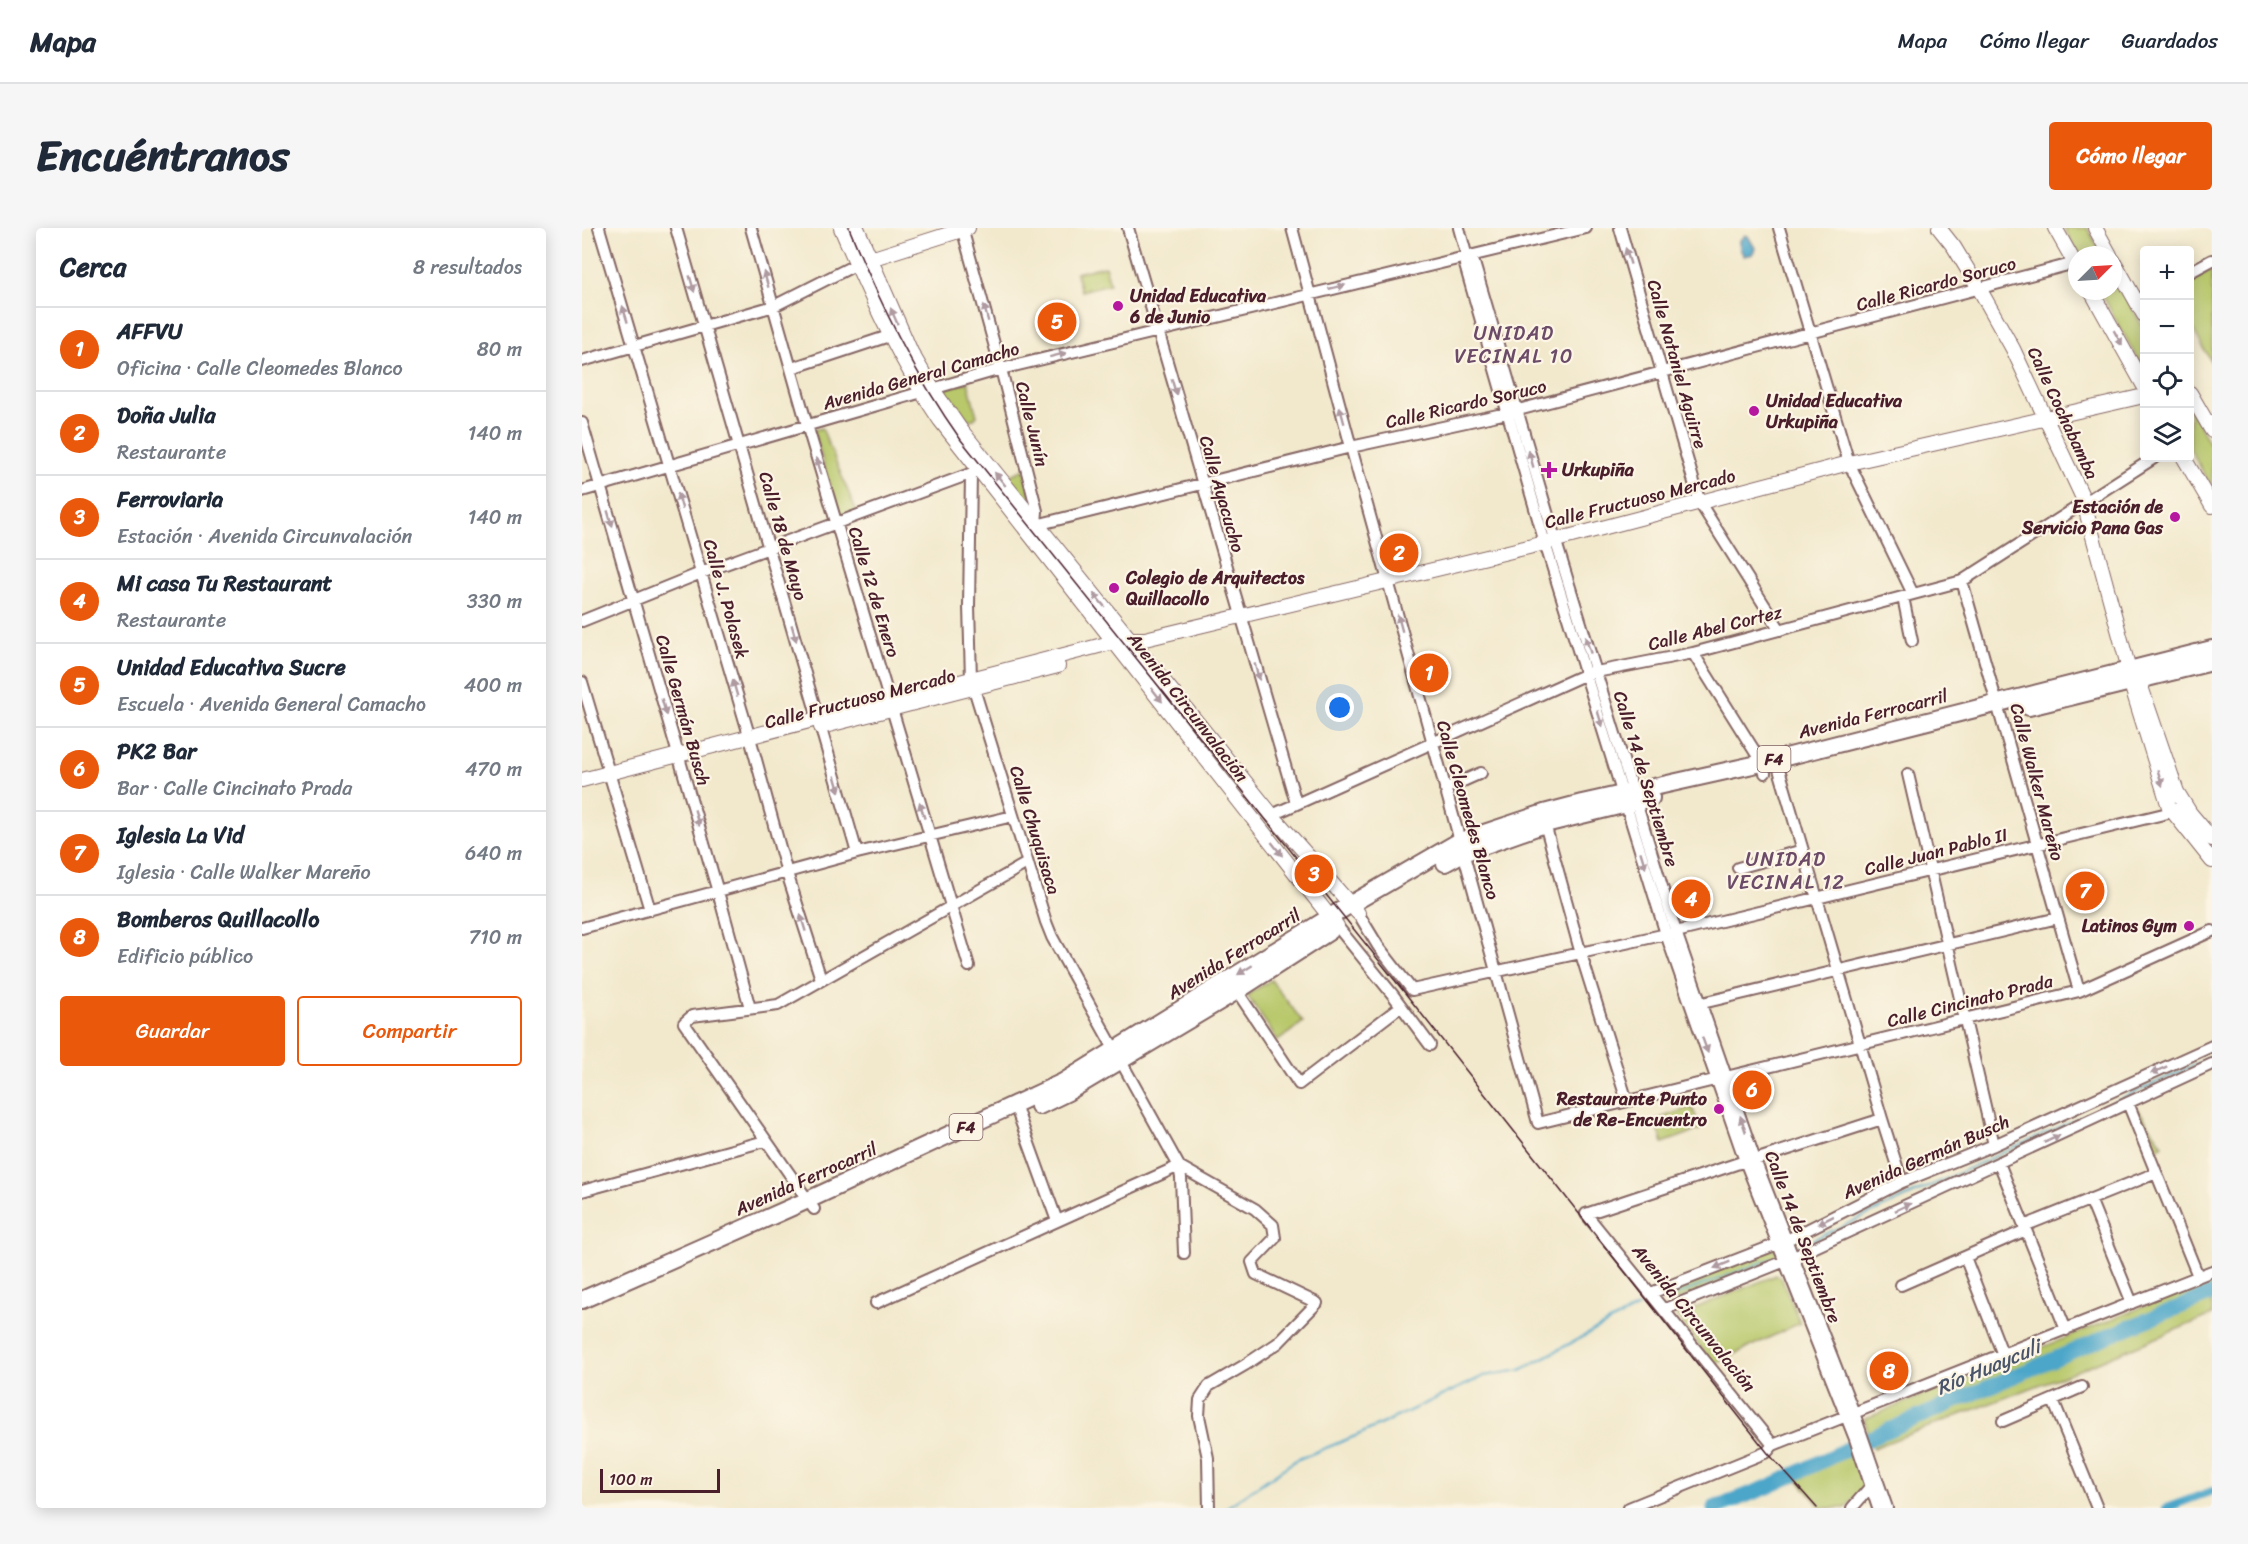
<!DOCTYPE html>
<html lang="es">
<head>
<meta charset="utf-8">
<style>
  body { margin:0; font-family:Sriracha,sans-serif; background:#f6f6f7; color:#1f2937 }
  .controls { position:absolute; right:18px; top:18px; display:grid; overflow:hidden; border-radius:6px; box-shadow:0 3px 15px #0003 }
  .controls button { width:54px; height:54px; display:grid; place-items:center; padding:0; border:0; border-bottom:2px solid #e0e1e3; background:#fff; color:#1f2937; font:30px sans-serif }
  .compass { position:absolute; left:1486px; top:18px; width:54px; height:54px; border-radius:50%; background:#fff; box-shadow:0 3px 15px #0003; rotate:66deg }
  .scale { position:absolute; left:18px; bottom:15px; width:120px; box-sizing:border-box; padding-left:6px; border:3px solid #4a1f2b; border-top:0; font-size:16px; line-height:21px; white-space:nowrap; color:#4a1f2b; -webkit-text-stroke:4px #fcf5e5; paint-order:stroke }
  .you { position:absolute; left:758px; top:480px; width:21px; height:21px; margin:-15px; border:4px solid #fff; border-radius:50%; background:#1a73e8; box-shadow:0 0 0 9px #1a73e833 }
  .badge { display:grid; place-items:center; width:39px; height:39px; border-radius:50%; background:#ea580c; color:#fff; font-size:20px; font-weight:700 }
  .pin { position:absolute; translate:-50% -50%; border:3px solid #fff; box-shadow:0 2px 6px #0006 }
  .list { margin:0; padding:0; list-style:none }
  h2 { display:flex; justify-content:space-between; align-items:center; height:78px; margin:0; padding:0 24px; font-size:26px }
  h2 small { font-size:20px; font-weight:400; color:#747a83 }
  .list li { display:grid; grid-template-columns:39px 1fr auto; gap:18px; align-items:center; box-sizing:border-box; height:84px; padding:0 24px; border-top:2px solid #e0e1e3 }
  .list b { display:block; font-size:22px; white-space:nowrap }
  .list p { margin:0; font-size:20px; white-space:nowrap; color:#747a83 }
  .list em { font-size:20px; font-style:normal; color:#747a83 }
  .actions { display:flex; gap:12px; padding:18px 24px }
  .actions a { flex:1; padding:14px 0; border:2px solid #ea580c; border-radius:6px; text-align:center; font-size:21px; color:#ea580c }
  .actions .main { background:#ea580c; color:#fff }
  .icon { flex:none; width:33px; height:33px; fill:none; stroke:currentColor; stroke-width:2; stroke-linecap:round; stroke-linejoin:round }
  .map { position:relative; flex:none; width:1630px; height:1280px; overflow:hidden; border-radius:6px }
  header { display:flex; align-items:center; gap:36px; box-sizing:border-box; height:84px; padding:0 30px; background:#fff; border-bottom:2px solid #e0e1e3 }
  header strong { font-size:28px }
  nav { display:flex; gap:33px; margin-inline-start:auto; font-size:21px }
  .intro { display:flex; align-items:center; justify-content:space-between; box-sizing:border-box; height:144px; padding:0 36px }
  h1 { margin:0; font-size:42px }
  .button { padding:15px 27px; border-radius:6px; background:#ea580c; color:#fff; font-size:21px; font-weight:700 }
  main { display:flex; gap:36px; padding:0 36px }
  aside { flex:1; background:#fff; border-radius:6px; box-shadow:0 3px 15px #0003 }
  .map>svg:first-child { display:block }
</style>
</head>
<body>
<header>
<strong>Mapa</strong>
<nav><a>Mapa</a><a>Cómo llegar</a><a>Guardados</a></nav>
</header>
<div class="intro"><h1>Encuéntranos</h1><a class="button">Cómo llegar</a></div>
<main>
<aside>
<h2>Cerca<small>8 resultados</small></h2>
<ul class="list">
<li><span class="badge">1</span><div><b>AFFVU</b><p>Oficina · Calle Cleomedes Blanco</p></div><em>80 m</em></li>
<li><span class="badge">2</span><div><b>Doña Julia</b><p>Restaurante</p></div><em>140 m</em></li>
<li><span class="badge">3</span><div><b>Ferroviaria</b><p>Estación · Avenida Circunvalación</p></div><em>140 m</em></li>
<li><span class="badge">4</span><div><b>Mi casa Tu Restaurant</b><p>Restaurante</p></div><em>330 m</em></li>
<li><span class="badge">5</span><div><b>Unidad Educativa Sucre</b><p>Escuela · Avenida General Camacho</p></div><em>400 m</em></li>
<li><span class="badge">6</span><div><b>PK2 Bar</b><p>Bar · Calle Cincinato Prada</p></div><em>470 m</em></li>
<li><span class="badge">7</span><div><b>Iglesia La Vid</b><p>Iglesia · Calle Walker Mareño</p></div><em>640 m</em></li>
<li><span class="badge">8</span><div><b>Bomberos Quillacollo</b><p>Edificio público</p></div><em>710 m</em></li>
</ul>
<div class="actions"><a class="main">Guardar</a><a>Compartir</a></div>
</aside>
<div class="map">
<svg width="1630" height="1280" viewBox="0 0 1630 1280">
  <rect width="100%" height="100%" fill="#fcf5e5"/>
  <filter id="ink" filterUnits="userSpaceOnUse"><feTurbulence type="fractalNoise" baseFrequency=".0167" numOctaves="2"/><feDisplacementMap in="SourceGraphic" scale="12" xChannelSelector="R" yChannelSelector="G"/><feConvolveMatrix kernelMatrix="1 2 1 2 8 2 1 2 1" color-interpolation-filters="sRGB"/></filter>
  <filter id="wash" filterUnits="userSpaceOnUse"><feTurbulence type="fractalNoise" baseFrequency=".008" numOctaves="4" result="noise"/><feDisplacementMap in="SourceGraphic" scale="24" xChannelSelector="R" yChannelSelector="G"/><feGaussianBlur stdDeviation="1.35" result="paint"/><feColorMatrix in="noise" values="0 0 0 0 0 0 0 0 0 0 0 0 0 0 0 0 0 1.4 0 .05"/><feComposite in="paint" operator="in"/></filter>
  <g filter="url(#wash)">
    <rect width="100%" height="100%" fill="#f2e9cd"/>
    <path fill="#b8c86b" stroke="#81744b" stroke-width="1.5" d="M1482,0h23l15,27h-23z
      M523,38l5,18 -29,7 -5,-18z
      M1630,41v94l-22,-39v-41z
      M1531,46l31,55v41l-44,-79h13z
      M489,77l5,18 -29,8 -5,-18z
      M386,154l9,34 -3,3 -6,1 -25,-31z
      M1608,180l22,40v40l-22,-39z
      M240,200l35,85 -18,6 -25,-89z
      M443,241l8,40 -28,-32z
      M689,752l32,42 -25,19 -31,-46z
      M1110,879l9,22 -38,14 -8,-23z
      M1555,880l26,37 -13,8 -17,-42z
      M1193,1020l4,12 -112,44 -9,-10z
      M1194,1047l5,2 19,46 -86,41 -38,-48z
      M1630,1051v36l-131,54 -208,79 -9,-29z
      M1270,1224l12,36 -19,20h-24l-24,-30z"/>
    <path fill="#4ba6c9" stroke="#4a627a" stroke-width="1.5" d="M1163,7l3,1 7,12 -2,6 -9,2 -4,-7v-9z"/>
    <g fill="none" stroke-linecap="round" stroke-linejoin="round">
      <path stroke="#4ba6c9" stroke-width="2" d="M1213,1020l417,-191
        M1084,1071l108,-41
        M644,1280l70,-48 62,-25 126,-59 37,-6 117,-63"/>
      <path stroke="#4ba6c9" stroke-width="8" d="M1584,1280l46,-17"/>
      <path stroke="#4ba6c9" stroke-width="15" d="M1132,1280l54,-21 111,-53 236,-101 97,-39"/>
    </g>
  </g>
  <g filter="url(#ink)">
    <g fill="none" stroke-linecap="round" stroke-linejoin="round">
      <g stroke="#856664" stroke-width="14">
        <path id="minor" d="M17,0l153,517 35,128 34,106
          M94,0l181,625
          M169,0l56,197 162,541
          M380,0l39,141 36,142 -1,14 315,-78 156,-34 568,-150
          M546,0l168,575
          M710,0l59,219 187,676 541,-132 133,-60
          M877,0l8,29 7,6 81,276 121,393 79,228 99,253 33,95
          M1038,0l80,275 80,127
          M1197,0l70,235 64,131
          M885,29l-2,8 80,278 121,391 79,227 110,278 23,69
          M1608,44l22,-12
          M0,133l192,-55 83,-42
          M210,140l97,-32
          M0,195l136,469 32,116
          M389,246l-2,132 2,73 75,243 6,15 127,229 2,12 3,75
          M0,263l419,-122 585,-141
          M1380,353l117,410
          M1321,369l9,44
          M0,393l119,-48 274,-101
          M1111,425l69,110 3,10
          M0,454l68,228
          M1194,531l106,360 20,63
          M1326,546l86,371
          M863,561l36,-16
          M690,587l314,-141 107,-21 269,-72 192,-123
          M963,596l36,130 46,147
          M1156,640l65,-18
          M776,685l20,33 34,44 264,-58 496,-120 6,-4
          M755,698l56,69 37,50
          M0,700l275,-75 156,-37
          M655,763l62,93 101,-77
          M1112,777l364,-87
          M1546,875l70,173
          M433,877l42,116
          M1417,935l67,167
          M597,938l76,43 18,16 2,13 -23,24 4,12 61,29 -39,40 -33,22 -36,21 -9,14 -1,16 9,42 1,50
          M0,963l183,-50
          M1508,971l42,104
          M232,981l-130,-186 8,-7 86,-11 249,-142
          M1442,998l132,-53
          M1383,1029l38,98
          M1319,1057l125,-55
          M1069,1065l134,-52 117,-59 92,-37 218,-99
          M294,1075l303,-137
          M1083,1081l120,-48 427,-197
          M1471,1172l44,108
          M1421,1193l79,-34
          M1191,1217l-187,-231 159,-53 10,-1 127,-41
          M1047,1280l138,-56 6,-7 439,-174
          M1270,1280l18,-21 5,-1"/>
      </g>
      <g stroke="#856664" stroke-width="16">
        <path id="major" d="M259,0c29,67 58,132 99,192l397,506
          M275,0l54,124 21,36 29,42 311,385 86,98
          M1357,0l15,19 26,43 33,59 69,147 45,166v9l42,136 43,54
          M1473,0l22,39
          M1513,0l15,27
          M1531,32l31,55
          M279,34l107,-34
          M1509,63l53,95
          M1608,165l22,38
          M1602,230l28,48
          M1556,450l39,114 13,21 22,26
          M239,499l237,-61
          M0,552l532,-138 18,-3h13l400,-96 304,-80 295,-67"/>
      </g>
      <g stroke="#856664" stroke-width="20">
        <path id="highway" d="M1447,479l183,-45
          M863,635l18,-10 82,-29 106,-26
          M457,878l29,-14 169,-101 93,-60
          M0,1072l226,-100 255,-118 288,-178 109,-63 84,-28 38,-10 180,-40 450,-114"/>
      </g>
      <use href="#minor" stroke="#fff" stroke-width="10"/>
      <use href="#major" stroke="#fff" stroke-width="14"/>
      <use href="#highway" stroke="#fff" stroke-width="16"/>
      <path stroke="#4a1f2b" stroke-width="1.5" d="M267,0c31,75 65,146 112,212l444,553 362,459 50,56"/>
    </g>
    <defs><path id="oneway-solid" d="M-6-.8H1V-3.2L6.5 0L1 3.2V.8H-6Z" transform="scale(1.5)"/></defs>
    <g fill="#ae9aa0">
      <use href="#oneway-solid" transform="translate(1046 28) rotate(-107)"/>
      <use href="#oneway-solid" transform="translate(184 51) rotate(-106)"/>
      <use href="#oneway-solid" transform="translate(110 56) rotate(74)"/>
      <use href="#oneway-solid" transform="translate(755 59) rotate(-13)"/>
      <use href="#oneway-solid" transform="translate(404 85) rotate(-105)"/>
      <use href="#oneway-solid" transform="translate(43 86) rotate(-107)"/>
      <use href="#oneway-solid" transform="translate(312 88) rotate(-114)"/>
      <use href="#oneway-solid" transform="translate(1536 110) rotate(61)"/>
      <use href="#oneway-solid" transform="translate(476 127) rotate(-14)"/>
      <use href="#oneway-solid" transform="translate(592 159) rotate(74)"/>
      <use href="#oneway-solid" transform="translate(760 187) rotate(-105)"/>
      <use href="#oneway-solid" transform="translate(949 231) rotate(-106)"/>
      <use href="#oneway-solid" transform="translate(237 238) rotate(-106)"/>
      <use href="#oneway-solid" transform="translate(418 251) rotate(-129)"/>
      <use href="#oneway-solid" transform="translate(98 273) rotate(-106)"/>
      <use href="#oneway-solid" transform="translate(28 291) rotate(74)"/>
      <use href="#oneway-solid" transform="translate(517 372) rotate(-130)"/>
      <use href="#oneway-solid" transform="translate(818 395) rotate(-105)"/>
      <use href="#oneway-solid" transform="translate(212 405) rotate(74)"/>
      <use href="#oneway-solid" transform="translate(1006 417) rotate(-108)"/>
      <use href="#oneway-solid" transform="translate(675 444) rotate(74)"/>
      <use href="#oneway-solid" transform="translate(153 460) rotate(-106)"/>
      <use href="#oneway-solid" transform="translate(575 467) rotate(52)"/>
      <use href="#oneway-solid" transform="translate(82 479) rotate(74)"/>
      <use href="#oneway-solid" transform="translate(1018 491) rotate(73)"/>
      <use href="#oneway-solid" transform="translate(1578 550) rotate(73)"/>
      <use href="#oneway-solid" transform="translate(255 556) rotate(74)"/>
      <use href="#oneway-solid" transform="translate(340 582) rotate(-107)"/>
      <use href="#oneway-solid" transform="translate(115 590) rotate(74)"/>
      <use href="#oneway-solid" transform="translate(695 621) rotate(52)"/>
      <use href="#oneway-solid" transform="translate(1061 632) rotate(73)"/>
      <use href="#oneway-solid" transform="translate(221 695) rotate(-107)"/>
      <use href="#oneway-solid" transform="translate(663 742) rotate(148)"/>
      <use href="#oneway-solid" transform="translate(1123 817) rotate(70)"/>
      <use href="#oneway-solid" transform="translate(1577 842) rotate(156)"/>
      <use href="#oneway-solid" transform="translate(1161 896) rotate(-109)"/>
      <use href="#oneway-solid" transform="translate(1470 911) rotate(-25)"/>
      <use href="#oneway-solid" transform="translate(1321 979) rotate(-25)"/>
      <use href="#oneway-solid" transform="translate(1244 992) rotate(153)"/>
      <use href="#oneway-solid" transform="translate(1140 1037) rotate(158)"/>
    </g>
  </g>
  <g fill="#b5179e" stroke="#fcf5e5" stroke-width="2">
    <circle cx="536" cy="78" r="6"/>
    <circle cx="1172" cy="183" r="6"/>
    <path d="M964 233h6v6h6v6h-6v6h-6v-6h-6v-6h6z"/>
    <circle cx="1593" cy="289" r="6"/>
    <circle cx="532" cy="360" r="6"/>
    <circle cx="1607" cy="698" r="6"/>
    <circle cx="1137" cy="881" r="6"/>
  </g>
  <g text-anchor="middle" stroke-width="4.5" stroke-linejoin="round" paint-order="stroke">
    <g fill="#fcf5e5" stroke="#7f5f63" stroke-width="1.5">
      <rect x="1175.5" y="518" width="33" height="26" rx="4.5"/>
      <rect x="367.5" y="886" width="33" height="26" rx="4.5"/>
    </g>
    <g font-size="16" font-weight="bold" fill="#4a1f2b">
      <text x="1192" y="537">F4</text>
      <text x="384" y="905">F4</text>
    </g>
    <g font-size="18" fill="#4a1f2b" stroke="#fcf5e5">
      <text transform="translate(1354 56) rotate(-15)" y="6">Calle Ricardo Soruco</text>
      <text transform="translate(1095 136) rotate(74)" y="6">Calle Nataniel Aguirre</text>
      <text transform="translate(339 148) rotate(-16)" y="6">Avenida General Camacho</text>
      <text transform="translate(884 176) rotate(-13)" y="6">Calle Ricardo Soruco</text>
      <text transform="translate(1481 185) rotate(65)" y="6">Calle Cochabamba</text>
      <text transform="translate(450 196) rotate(76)" y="6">Calle Junín</text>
      <text transform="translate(640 266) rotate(74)" y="6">Calle Ayacucho</text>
      <text transform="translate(1058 271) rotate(-14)" y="6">Calle Fructuoso Mercado</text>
      <text transform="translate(201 308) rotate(74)" y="6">Calle 18 de Mayo</text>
      <text transform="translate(292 364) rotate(73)" y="6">Calle 12 de Enero</text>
      <text transform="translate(144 371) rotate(74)" y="6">Calle J. Polasek</text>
      <text transform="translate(1133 400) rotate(-14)" y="6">Calle Abel Cortez</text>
      <text transform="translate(278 471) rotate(-14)" y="6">Calle Fructuoso Mercado</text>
      <text transform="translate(606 479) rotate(52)" y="6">Avenida Circunvalación</text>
      <text transform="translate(101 482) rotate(74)" y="6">Calle Germán Busch</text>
      <text transform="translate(1291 486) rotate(-14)" y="6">Avenida Ferrocarril</text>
      <text transform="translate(1064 551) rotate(73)" y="6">Calle 14 de Septiembre</text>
      <text transform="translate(1455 554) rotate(75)" y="6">Calle Walker Mareño</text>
      <text transform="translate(886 582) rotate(74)" y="6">Calle Cleomedes Blanco</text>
      <text transform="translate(453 602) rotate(73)" y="6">Calle Chuquisaca</text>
      <text transform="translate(1354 624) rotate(-14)" y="6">Calle Juan Pablo II</text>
      <text transform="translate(652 726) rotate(-32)" y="6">Avenida Ferrocarril</text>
      <text transform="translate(1388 773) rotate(-14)" y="6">Calle Cincinato Prada</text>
      <text transform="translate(1344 929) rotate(-24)" y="6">Avenida Germán Busch</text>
      <text transform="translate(224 951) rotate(-24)" y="6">Avenida Ferrocarril</text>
      <text transform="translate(1221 1009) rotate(69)" y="6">Calle 14 de Septiembre</text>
      <text transform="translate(1112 1090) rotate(51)" y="6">Avenida Circunvalación</text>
    </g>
    <g font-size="18" font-weight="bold" fill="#4a1f2b" stroke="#fcf5e5" text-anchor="start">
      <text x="548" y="74">Unidad Educativa<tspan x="548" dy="21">6 de Junio</tspan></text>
      <text x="1184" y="179">Unidad Educativa<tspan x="1184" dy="21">Urkupiña</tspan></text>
      <text x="980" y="248">Urkupiña</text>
      <text x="1581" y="285" text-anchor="end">Estación de<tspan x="1581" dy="21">Servicio Pana Gas</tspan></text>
      <text x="544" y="356">Colegio de Arquitectos<tspan x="544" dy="21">Quillacollo</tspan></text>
      <text x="1595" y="704" text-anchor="end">Latinos Gym</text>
      <text x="1125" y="877" text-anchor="end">Restaurante Punto<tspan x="1125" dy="21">de Re-Encuentro</tspan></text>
    </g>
    <g font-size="20" letter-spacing="1.5" fill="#6b4b68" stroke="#fcf5e5">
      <text x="932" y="112">UNIDAD<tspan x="932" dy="23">VECINAL 10</tspan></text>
      <text x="1204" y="638">UNIDAD<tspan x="1204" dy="23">VECINAL 12</tspan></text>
    </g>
    <g font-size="20" font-style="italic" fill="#4a556a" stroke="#fcf5e5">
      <text transform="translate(1406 1139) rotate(-23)" y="7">Río Huayculi</text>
    </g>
  </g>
</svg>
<div class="controls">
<button>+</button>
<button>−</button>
<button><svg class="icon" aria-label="locate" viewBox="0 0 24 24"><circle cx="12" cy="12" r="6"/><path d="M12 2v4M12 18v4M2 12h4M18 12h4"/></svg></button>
<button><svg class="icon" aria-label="layers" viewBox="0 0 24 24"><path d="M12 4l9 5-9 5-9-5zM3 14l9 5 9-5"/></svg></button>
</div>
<svg class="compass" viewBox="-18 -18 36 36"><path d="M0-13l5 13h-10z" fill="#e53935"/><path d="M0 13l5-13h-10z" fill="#747a83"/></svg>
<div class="scale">100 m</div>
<div class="you"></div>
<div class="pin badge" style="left:847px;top:445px">1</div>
<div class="pin badge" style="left:817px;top:325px">2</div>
<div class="pin badge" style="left:732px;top:646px">3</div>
<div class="pin badge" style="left:1109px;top:671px">4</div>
<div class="pin badge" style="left:475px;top:94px">5</div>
<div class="pin badge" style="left:1170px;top:862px">6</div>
<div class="pin badge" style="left:1503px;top:663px">7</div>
<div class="pin badge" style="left:1307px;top:1143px">8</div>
</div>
</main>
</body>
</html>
